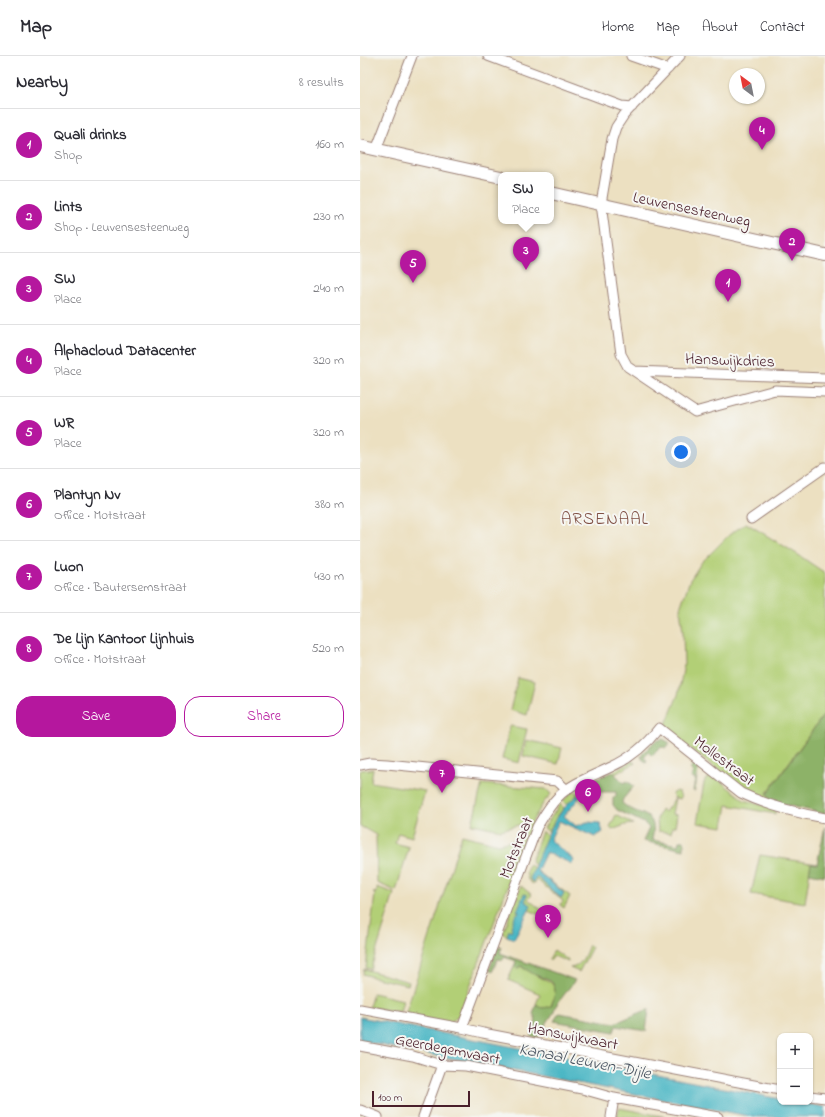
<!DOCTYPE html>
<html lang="en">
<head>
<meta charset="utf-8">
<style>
  body { margin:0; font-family:"Indie Flower",sans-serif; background:#f2f2f3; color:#2b2b33 }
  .controls { position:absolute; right:12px; bottom:12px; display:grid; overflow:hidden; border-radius:8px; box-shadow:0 1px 3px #0004 }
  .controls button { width:36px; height:36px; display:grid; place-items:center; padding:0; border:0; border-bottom:1px solid #e1e1e2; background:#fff; color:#2b2b33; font:20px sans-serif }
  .compass { position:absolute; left:369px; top:12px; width:36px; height:36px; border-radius:50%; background:#fff; box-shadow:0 1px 3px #0004; rotate:328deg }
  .scale { position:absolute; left:12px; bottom:10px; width:98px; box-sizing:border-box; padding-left:4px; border:2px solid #4a1f2b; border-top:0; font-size:11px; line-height:14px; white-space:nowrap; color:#4a1f2b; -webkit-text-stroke:3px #f6f6f2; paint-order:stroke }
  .you { position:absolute; left:321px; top:396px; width:14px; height:14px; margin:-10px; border:3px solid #fff; border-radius:50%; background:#1a73e8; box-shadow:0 0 0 6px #1a73e833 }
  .badge { display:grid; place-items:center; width:26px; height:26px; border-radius:50%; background:#b5179e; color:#fff; font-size:13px; font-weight:700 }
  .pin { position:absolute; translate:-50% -33px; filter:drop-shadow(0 1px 2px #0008) }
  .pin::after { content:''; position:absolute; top:21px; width:14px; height:12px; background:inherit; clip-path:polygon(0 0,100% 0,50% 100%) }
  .popup { position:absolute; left:138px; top:116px; width:56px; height:52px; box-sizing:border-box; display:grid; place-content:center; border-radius:8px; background:#fff; filter:drop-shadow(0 1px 3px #0005); font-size:13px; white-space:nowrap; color:#7c7c81 }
  .popup b { font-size:15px; color:#2b2b33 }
  .popup::after { content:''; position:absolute; left:50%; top:100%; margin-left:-8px; border:8px solid transparent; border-top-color:#fff }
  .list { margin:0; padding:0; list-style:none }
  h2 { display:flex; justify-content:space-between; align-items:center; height:52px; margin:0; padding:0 16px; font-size:17px }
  h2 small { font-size:13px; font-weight:400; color:#7c7c81 }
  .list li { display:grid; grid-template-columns:26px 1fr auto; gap:12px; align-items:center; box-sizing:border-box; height:72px; padding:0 16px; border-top:1px solid #e1e1e2 }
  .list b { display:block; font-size:15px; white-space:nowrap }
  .list p { margin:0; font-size:13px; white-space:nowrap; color:#7c7c81 }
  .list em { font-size:13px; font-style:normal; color:#7c7c81 }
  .actions { display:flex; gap:8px; padding:12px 16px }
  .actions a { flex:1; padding:9px 0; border:1px solid #b5179e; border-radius:16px; text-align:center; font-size:14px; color:#b5179e }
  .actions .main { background:#b5179e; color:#fff }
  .map { position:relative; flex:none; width:465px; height:1061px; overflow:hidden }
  header { display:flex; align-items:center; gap:24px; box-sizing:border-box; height:56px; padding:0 20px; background:#fff; border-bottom:1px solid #e1e1e2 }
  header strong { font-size:19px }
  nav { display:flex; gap:22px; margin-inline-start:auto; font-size:14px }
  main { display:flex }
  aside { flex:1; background:#fff }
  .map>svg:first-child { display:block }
</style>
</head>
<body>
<header>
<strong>Map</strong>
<nav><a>Home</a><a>Map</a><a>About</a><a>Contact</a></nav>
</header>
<main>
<aside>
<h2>Nearby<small>8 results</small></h2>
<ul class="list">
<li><span class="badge">1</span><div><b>Quali drinks</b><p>Shop</p></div><em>160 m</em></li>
<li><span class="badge">2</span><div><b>Lints</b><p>Shop · Leuvensesteenweg</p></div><em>230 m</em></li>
<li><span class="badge">3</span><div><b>SW</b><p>Place</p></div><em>240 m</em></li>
<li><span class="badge">4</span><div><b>Alphacloud Datacenter</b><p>Place</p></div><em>320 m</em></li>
<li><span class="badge">5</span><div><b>WR</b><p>Place</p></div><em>320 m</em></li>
<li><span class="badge">6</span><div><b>Plantyn Nv</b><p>Office · Motstraat</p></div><em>380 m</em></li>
<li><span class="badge">7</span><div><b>Luon</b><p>Office · Bautersemstraat</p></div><em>430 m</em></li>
<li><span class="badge">8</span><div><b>De Lijn Kantoor Lijnhuis</b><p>Office · Motstraat</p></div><em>520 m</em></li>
</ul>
<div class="actions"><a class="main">Save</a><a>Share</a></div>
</aside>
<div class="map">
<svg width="465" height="1061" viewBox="0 0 465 1061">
  <rect width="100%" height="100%" fill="#f6f6f2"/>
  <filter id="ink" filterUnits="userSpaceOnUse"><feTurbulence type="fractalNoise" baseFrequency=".025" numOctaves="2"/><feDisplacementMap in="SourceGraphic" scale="8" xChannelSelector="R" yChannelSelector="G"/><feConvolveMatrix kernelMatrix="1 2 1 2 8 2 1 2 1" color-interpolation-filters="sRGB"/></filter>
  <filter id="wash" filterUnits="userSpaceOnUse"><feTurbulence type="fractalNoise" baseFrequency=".012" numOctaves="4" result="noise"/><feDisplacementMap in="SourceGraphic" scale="16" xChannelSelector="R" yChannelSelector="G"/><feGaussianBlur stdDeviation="0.9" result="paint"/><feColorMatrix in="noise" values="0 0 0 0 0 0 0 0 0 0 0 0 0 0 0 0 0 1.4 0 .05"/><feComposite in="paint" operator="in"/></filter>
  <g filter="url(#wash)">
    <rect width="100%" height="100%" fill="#ece0c1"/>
    <path fill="#b2cf76" stroke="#7e7750" d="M386,467l51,31 28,19v140l-58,80 3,8 -20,-7 -82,-62 -2,-8 12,-29 6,-30 -1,-33 -3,-24 10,-28 11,-17 28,-28z
      M158,622l17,4 -8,33 -17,-5z
      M150,670l17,3 -8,34 -17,-4z
      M166,684l36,8 -4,16 -35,-8z
      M272,705l3,2 -20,11 -2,-2z
      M13,713l-2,13 54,9 -13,46 -14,-4 -3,10 14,4 -13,44 -19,-8 -1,-48 -16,-9v-56z
      M351,721h4l29,23 31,9v5l-48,-9 -4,22 -26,-4 7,-40 2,-4z
      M122,728l64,5 5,5 -7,8 -11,18 -74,195 -10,9 -45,-6 58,-183 37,9 26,-7 -3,-13 -21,6 -29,-6z
      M214,734l4,4 -11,11 -4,-4z
      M316,735l3,1 2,5 -1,2 -5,-1 -3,16 5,1 -2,12h-3l-1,6 -13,-2 -1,-12 4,-10 4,3 10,-14 -4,-4z
      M200,748l4,4 -8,10 -7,14 -5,-4z
      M256,759l17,9 -8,1 -13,5 -2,-3z
      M182,775l6,5 -12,30 -5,-4z
      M400,799l51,8 -6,40 -54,-9z
      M169,808l6,5 -5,10 2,3 5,-5 24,21 2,-5 -26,-22 33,25 -6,12 -4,-3 3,-4 -26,-21 -4,4 -5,-4 -2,-8z
      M161,830l11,9 -4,4 26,21 4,-4 1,2 -4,8 -10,-3 2,-5 -18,-8 1,-5 -12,6 1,1 -8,15 2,1 -2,3 -2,-1 -2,6 -4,-3z
      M17,831l17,6 -23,76 -5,-1 9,-74 -2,-1 4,-1z
      M229,889l3,2 -13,25 -9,-4c12,-1 15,-14 19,-23z
      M194,894l15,11 -1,1 -14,-6 -3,4 -2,-1z
      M162,910l1,2c5,2 10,5 14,8 10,5 15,3 19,16l-5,14c-7,3 -9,2 -15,-2l4,-10 -32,-14 6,-13 3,1z
      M4,913l45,13 -1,3 -32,-7 -13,-4z
      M13,937l30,7 -3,12 -31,-5z
      M259,1052l48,9h-50z"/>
    <path fill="#8db267" stroke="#6c6849" d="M465,657v101l-55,-13 -3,-7z
      M303,683l7,4 -4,5c-6,-3 -10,3 -14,8l-4,-4 -4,5 3,4 -1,1 -4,-3 -1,-4 14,-14z
      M335,707l3,7 -3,21h-2l2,-12 -4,-1 2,-5 -3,-5z
      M253,716l11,11 3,-2 7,5 -11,13 -1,4c17,15 37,6 30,37l26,5 1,-4h5v9l-41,-9 6,-13 -5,-5 -27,-13 -4,-5v-8h3v-5h-20v4l-9,-3 -6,-9z
      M465,771v49l-16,-3 2,-10 6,1z
      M138,890l4,1 -2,6 75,27 -20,27 -1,5 -17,26 -6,-1c2,-7 8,-17 2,-23l3,-10 7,4 8,-2c4,-9 8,-22 -5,-28 -2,0 -4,0 -6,-1 -6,-2 -11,-6 -17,-9l-1,-2 -5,2 -3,-1 2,-6 -12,-4 -1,3 -5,-1 -6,13 -3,-2z
      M289,953l-3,22 -30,-5 -2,6 -60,-11 5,-8 56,10z"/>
    <path fill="#49b6c4" stroke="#4a6a78" d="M218,739l2,2 -16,19 12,10 11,-4 13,1 3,9 -8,5 -36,-16 -9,19 24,20 -2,4 -26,-12 -9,19 27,22 -3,5 -24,-21 -4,5 -3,-3c11,-29 22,-65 48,-84z
      M164,838l3,1 -2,6 6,4 -2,5 -15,29 -7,-3 2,-6 2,1 1,-3 -1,-1 5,-13h2l1,-2 -2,-1z
      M0,961l420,82v3h18l27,5v10h-71l-394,-76z"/>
  </g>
  <g filter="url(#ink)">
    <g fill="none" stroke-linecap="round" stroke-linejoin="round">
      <g stroke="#9b8076" stroke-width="11">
        <path id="minor" d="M128,0l134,50 10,1
          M271,0l37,13
          M16,94l36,-94
          M274,315l-6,-4 -7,-13 -20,-150 11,-65 4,-12 8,-12 56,-59
          M465,322l-191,-7 61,41 80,-22 50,2
          M391,463l74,-52
          M0,709l10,-2 17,1 170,17 10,9
          M0,953l102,19 21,5 297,57
          M102,972l75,-201c6,-10 12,-21 21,-30 15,-15 35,-21 53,-30 20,-9 35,-22 48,-39l82,65c25,12 56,20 84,25
          M0,990l53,10 29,9 24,1 116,23 32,9 104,19
          M450,1040l15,2
          M0,1054l18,7
          M63,1061l19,-52
          M251,1061l3,-19"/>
      </g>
      <g stroke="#9b8076" stroke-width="14">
        <path id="major" d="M0,90l141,31
          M191,137l274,62"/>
      </g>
      <use href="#minor" stroke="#fff" stroke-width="9"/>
      <use href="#major" stroke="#fff" stroke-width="12"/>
    </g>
  </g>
  <g text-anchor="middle" stroke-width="4" stroke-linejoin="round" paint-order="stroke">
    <g font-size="16" fill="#4a1f2b" stroke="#f6f6f2">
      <text transform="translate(332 152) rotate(12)" y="6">Leuvensesteenweg</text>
      <text transform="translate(370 303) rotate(2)" y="6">Hanswijkdries</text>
      <text transform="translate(365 704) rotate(37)" y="6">Mollestraat</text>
      <text transform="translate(155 791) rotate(-68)" y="6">Motstraat</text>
      <text transform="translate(213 979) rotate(11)" y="6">Hanswijkvaart</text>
      <text transform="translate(88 992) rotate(11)" y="6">Geerdegemvaart</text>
    </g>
    <g font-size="17" letter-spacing="1" fill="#805044" stroke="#f6f6f2">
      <text x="245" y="468">ARSENAAL</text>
    </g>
    <g font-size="17" font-style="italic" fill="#4a5461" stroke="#f6f6f2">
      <text transform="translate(225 1004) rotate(11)" y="6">Kanaal Leuven-Dijle</text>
    </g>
  </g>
</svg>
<div class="controls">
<button>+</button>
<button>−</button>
</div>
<svg class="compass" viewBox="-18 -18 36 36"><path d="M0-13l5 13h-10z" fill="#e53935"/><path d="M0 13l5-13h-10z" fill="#7c7c81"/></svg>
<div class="scale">100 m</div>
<div class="you"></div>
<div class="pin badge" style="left:368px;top:246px">1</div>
<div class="pin badge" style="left:432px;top:205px">2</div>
<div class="pin badge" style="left:166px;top:214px">3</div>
<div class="popup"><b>SW</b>Place</div>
<div class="pin badge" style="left:402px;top:94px">4</div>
<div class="pin badge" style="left:53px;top:227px">5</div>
<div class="pin badge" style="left:228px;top:756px">6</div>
<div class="pin badge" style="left:82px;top:737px">7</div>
<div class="pin badge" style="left:188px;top:882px">8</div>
</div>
</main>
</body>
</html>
